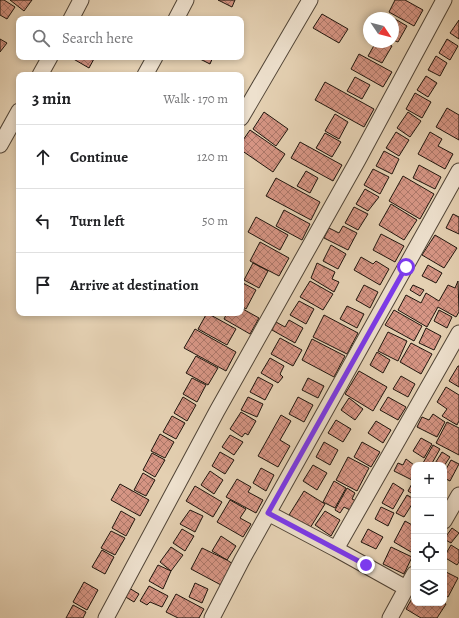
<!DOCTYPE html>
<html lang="en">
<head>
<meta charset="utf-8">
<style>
  body { margin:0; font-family:Alegreya,serif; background:#f6f6f6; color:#202124 }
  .controls { position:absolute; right:12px; bottom:12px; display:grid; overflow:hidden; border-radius:8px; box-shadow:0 2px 6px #0003 }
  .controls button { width:36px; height:36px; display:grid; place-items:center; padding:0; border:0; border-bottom:1px solid #e0e0e0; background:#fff; color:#202124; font:20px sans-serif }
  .compass { position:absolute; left:363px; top:12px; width:36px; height:36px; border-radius:50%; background:#fff; box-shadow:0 2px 6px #0003; rotate:125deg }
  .stop { position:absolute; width:12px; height:12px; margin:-9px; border:3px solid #7c3aed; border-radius:50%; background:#fff }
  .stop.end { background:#7c3aed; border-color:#fff; box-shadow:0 1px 4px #0008 }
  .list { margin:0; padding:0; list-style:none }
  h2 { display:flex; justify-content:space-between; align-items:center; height:52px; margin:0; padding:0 16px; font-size:17px }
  h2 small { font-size:13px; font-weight:400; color:#757577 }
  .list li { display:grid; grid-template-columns:26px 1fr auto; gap:12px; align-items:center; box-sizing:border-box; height:64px; padding:0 16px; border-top:1px solid #e0e0e0 }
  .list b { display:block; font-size:15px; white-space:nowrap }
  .list em { font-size:13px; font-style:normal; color:#757577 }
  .icon { flex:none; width:22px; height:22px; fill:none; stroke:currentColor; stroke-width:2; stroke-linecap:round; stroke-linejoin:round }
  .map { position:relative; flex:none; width:459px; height:618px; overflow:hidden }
  .search { position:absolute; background:#fff; box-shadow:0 2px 6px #0003; left:16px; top:16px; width:228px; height:44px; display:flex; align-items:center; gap:10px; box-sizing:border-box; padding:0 14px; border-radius:8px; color:#757577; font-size:15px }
  .panel { position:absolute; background:#fff; box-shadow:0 2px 6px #0003; left:16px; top:72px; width:228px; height:244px; border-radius:8px }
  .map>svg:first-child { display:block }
</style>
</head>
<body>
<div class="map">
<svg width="459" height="618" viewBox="0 0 459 618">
  <defs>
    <pattern id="building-cross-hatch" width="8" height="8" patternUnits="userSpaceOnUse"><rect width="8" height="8" fill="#d69584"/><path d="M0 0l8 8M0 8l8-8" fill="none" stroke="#ad786a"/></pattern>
  </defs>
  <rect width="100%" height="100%" fill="#e5d1b3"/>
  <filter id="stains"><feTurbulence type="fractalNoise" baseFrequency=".005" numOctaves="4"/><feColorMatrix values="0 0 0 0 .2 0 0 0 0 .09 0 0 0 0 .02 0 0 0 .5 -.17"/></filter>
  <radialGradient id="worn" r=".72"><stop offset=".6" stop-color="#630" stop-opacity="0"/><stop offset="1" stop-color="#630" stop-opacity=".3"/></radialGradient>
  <path fill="url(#building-cross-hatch)" stroke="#1f150d" d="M0,0h4l11,7 -8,12 -7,-4z
    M10,0h22l-8,11z
    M218,0h17l-3,7z
    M395,0h10l18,10 -9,16 -25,-14z
    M322,14l26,15 -9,14 -26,-15z
    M390,16l17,10 -9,16 -5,-2v-22h-4z
    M459,20v19l-9,-6z
    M0,39l7,4 -7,9z
    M447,39l11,7 -8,14 -11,-7z
    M376,42h9l7,4 -10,17 -14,-7z
    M359,54l33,18 -9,15 -32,-18z
    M436,56l11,7 -7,13 -12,-6z
    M70,57h25l-6,11z
    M196,57h17l-3,7z
    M426,76l11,7 -9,14 -11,-7z
    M355,77l15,8 -8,14 -15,-8z
    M325,82l49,27 -10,18 -49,-27z
    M415,93l16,9 -9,16 -16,-9z
    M447,108l12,7v25l-23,-13z
    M264,112l24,17 -12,17 -23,-17z
    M408,112l13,9 -11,16 -13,-9z
    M335,114l13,8 -9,17 -14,-8z
    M250,130l35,24 -12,18 -32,-22v-7z
    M396,132l13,8 -10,16 -13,-8z
    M430,132l12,7 -4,7 15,8 -8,15 -27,-15z
    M325,133l16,9 -9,15 -16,-9z
    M300,142l42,23 -9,16 -42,-23z
    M384,151l15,8 -7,15 -16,-8z
    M419,165l22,12 -6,12 -22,-11z
    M373,169l16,8 -9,17 -16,-9z
    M306,171l12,7 -8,15 -13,-7z
    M403,176l31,18 -14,25 -31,-18z
    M276,178l44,24 -9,18 -45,-24z
    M365,189l14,8 -11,14 -12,-7z
    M391,204l26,16 -13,20 -25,-15z
    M354,207l14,7 -10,16 -13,-7z
    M284,210l26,14 -8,16 -26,-14z
    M453,214l6,3v17l-13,-6z
    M256,217l32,18 -8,15 -32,-18z
    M343,226l14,7 -9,17 -24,-12 5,-10 10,5z
    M381,234l23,12 -9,16 -22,-12z
    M435,235l22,13 -13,20 -22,-13z
    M260,242l29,16 -10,18 -29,-15z
    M331,245l15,9 -8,15 -15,-8z
    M361,257l12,7 3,-3 13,8 -9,16 -26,-15z
    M253,263l15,8 -9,17 -15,-8z
    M317,263l18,9 -3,7 7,3 -5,10 -23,-14z
    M428,265l14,8 -6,10 -14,-7z
    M310,281l23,13 -10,16 -23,-13z
    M458,281l1,31 -3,5 -18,-10 -11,20 -29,-17 8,-15 15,8 5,-10 13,8 9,-16 7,3z
    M241,282l15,8 -10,19 -5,-3z
    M364,285l14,7 -8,16 -14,-8z
    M413,285l11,5 -4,6 -10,-6z
    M299,301l15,8 -8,15 -16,-9z
    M347,306l17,8 -7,14 -17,-9z
    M241,308l18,10 -9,16 -26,-15 3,-6h14z
    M394,310l28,16 -8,15 -29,-16z
    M439,310l13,7 -5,11 -13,-7z
    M207,313l29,16 -9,16 -29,-16z
    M324,315l34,18 -11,21 -34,-17z
    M289,320l14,8 -8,15 -23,-13 4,-8 9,5z
    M426,328l15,8 -7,14 -15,-7z
    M195,329l41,23 -10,19 -42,-23z
    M388,332l19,9 -9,20 -20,-10z
    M280,338l22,12 -9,16 -22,-12z
    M312,339l33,17 -11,21 -32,-17z
    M411,343l21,11 -11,20 -21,-12z
    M377,352l13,8 -7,13 -13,-8z
    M196,356l22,12 -10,17 -22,-12z
    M270,358l14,8 -4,8 3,3 -5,6 -17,-10z
    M458,366h1v21l-10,-6z
    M359,371l28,16 -14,24 -28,-17z
    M401,376l14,8 -7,13 -15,-8z
    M258,377l15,8 -8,15 -15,-8z
    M192,378l14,7 -9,17 -14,-8z
    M308,378l16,8 -6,12 -16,-8z
    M446,387l13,8v26l-2,4 -15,-9 5,-7 -10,-7z
    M183,397l13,8 -9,16 -13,-8z
    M248,397l15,7 -6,13 -16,-7z
    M298,397l15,8 -9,17 -15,-8z
    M388,397l18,10 -8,13 -18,-10z
    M349,398l14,11 -8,11 -14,-10z
    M241,412l15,9 -8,14 -3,-2 -3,4 -12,-8z
    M433,414l12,8 -8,15 -20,-10 5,-10 7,3z
    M281,415l10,6 -11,19 10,6 -12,21 -20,-11z
    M172,416l13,7 -9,16 -13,-7z
    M336,420l15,9 -8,13 -15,-9z
    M376,421l15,9 -8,13 -15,-10z
    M447,422l12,6v27l-23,-12z
    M160,434l14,8 -9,16 -14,-7z
    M230,435l13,7 -9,13 -12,-8z
    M421,438l11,6 -8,14 -11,-7z
    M324,442l14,8 -8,15 -14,-8z
    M362,442l18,10 -9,15 -17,-10z
    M433,445l7,4 -9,16h-4l-4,-2z
    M220,452l14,8 -9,14 -13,-8z
    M442,452l8,5 -6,9v-1h-10z
    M152,453l13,7 -10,17 -12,-7z
    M348,457l21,11 -12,23 -21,-11z
    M406,459l8,6v11l-2,4 -18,-9 4,-8 5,2z
    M451,460l8,4 -9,17 -6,-3v-5z
    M313,465l14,8 -10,17 -14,-9z
    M261,468l13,7 -8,16 -13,-8z
    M210,471l13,9 -9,14 -13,-9z
    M143,473l12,7 -9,16 -12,-6z
    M237,479l14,8 -3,5 15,8 -7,13 -30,-16z
    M414,480v15l-6,-4z
    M334,481l12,7 -11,20 -12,-6z
    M393,483l11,7 -11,19 -11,-6z
    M120,484l29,16 -9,16 -29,-16z
    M195,486l27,16 -9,15 -27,-16z
    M347,488l8,5 -3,6 4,2 -6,9 -6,-3 -4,6 -5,-3z
    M304,491l21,13 -15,24 -21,-13z
    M407,495l7,4v2l-10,16 -8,-4z
    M230,500l16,9 -6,9 11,6 -8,13 -26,-15z
    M381,507l13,6 -6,13 -13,-7z
    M190,510l13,6 -8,16 -15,-8z
    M121,511l14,8 -9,17 -14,-8z
    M325,511l15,9 -9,16 -16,-11z
    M405,521l9,5v21l-3,5 -17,-10z
    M452,528l7,5 -8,10 -7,-4z
    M182,529l12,7 -9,15 -12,-8z
    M368,529l15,8 -7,12 -15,-7z
    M111,531l14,7 -10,17 -14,-7z
    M221,536l15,10 -9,14 -15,-9z
    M451,545l8,5v12l-2,3 -13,-8z
    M171,547l12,8 -12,16 -11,-9z
    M391,547l21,10 -8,17 -21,-10z
    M202,548l25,12 6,4 -12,21 -30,-16z
    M102,550l12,7 -9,17 -13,-7z
    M158,565l13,6 -8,18 -14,-8z
    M444,571l14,7 -10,19 -4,-2z
    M84,582l14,8 -11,20 -14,-8z
    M195,583l13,6 -6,14 -13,-6z
    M149,586l19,10 -6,11 -12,-5 -3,3 -7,-4z
    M129,588l10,6 -5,8 -10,-6z
    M176,594l28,15 -5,9h-21l-12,-6z
    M414,595v8h30l2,1 -9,14h-16l-15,-9z
    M73,605l13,7 -3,6h-17z"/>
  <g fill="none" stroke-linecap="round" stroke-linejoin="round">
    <g stroke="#504436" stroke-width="17">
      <path id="minor" d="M71,19l10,-19
        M176,19l10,-19
        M40,75l10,-18
        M145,75l10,-18
        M241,118l69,-118
        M0,145l19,-34
        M268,513l68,36
        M444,521l15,-26
        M406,588l-70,-39 123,-216
        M106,618l111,-207 141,-251 86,-160
        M212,618l30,-58 217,-389
        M390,618l24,-44"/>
    </g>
    <use href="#minor" stroke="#eee1ce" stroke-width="15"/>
  </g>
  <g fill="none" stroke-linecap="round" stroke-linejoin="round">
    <path stroke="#7c3aed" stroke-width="5" d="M366,565l-98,-52 138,-246"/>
  </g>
  <rect width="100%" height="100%" filter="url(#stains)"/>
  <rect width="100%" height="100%" fill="url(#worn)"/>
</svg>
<div class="controls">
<button>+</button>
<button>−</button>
<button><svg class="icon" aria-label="locate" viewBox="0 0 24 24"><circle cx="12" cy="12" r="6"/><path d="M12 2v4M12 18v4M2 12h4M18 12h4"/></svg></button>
<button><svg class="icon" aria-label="layers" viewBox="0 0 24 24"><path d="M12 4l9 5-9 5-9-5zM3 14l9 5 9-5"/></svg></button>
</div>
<svg class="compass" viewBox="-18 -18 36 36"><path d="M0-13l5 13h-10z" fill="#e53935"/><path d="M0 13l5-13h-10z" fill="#757577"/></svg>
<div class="stop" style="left:406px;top:267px"></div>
<div class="stop end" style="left:366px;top:565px"></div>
<div class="search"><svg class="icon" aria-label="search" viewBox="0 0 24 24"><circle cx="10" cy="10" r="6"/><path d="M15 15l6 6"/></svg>Search here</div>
<section class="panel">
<h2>3 min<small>Walk · 170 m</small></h2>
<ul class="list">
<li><svg class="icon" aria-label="ahead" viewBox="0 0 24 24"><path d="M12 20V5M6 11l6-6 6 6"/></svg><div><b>Continue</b></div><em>120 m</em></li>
<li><svg class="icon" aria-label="left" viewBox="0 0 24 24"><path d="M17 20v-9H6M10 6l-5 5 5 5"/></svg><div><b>Turn left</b></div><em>50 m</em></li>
<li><svg class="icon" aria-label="arrive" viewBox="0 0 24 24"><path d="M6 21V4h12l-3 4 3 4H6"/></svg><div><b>Arrive at destination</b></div></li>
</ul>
</section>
</div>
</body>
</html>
